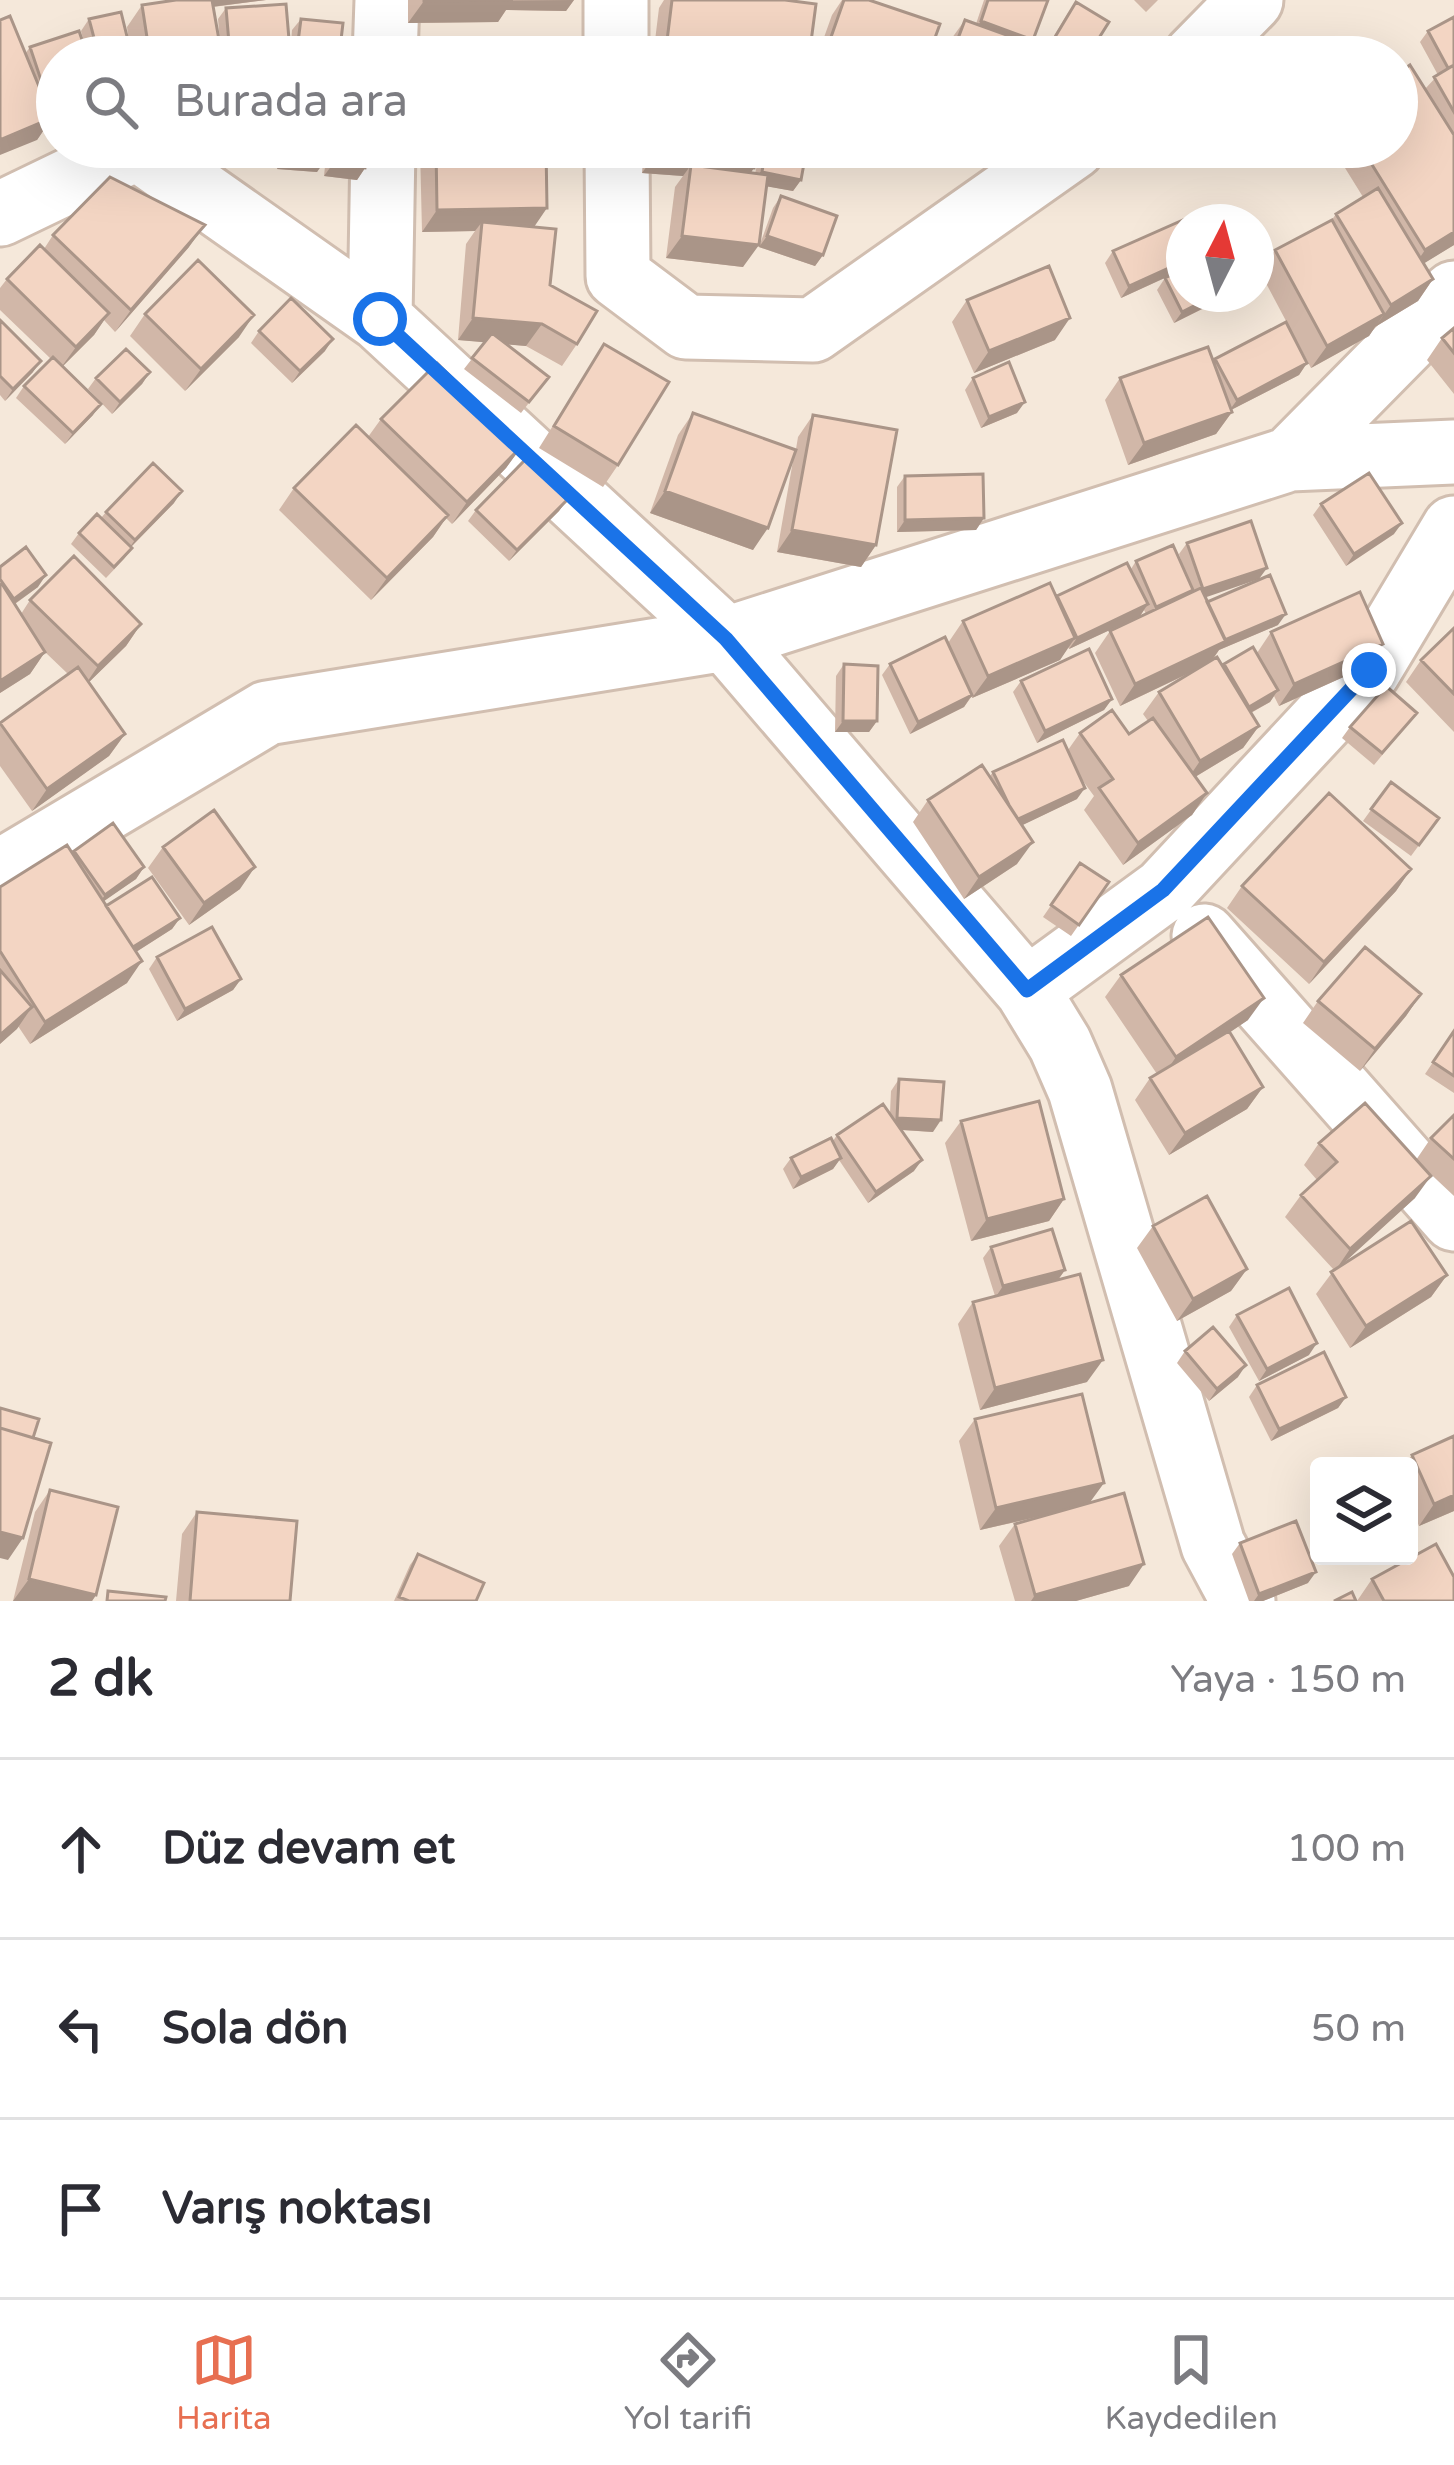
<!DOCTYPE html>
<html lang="tr">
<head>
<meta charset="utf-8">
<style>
  body { margin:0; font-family:"Varela Round",sans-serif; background:#f7f7f7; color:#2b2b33 }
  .controls { position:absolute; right:36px; bottom:36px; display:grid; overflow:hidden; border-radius:12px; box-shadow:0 12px 48px #0002 }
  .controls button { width:108px; height:108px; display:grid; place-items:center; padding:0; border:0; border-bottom:3px solid #e1e1e2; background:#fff; color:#2b2b33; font:60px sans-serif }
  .compass { position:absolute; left:1166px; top:204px; width:108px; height:108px; border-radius:50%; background:#fff; box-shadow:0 12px 48px #0002; rotate:6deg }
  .stop { position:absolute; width:36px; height:36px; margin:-27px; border:9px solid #1a73e8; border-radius:50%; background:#fff }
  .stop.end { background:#1a73e8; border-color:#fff; box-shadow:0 3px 12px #0008 }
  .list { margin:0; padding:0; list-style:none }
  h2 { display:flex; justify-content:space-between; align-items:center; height:156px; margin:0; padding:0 48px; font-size:51px }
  h2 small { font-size:39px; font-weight:400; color:#7c7c81 }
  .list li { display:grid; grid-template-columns:78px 1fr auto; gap:36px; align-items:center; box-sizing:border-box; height:180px; padding:0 48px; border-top:3px solid #e1e1e2 }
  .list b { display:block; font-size:45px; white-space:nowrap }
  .list em { font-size:39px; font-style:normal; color:#7c7c81 }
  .icon { flex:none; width:66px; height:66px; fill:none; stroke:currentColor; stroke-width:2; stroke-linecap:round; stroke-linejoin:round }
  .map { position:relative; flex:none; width:1454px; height:1601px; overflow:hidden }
  .search { position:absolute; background:#fff; box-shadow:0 12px 48px #0002; left:36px; right:36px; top:36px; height:132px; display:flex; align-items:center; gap:30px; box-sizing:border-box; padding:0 42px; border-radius:66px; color:#7c7c81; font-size:45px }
  .sheet { height:696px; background:#fff }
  nav { display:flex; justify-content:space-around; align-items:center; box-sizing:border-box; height:168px; border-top:3px solid #e1e1e2; background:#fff; font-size:33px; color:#7c7c81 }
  nav a { display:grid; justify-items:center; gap:6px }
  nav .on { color:#e76f51 }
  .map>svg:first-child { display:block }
</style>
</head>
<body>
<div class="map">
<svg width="1454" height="1601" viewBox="0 0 1454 1601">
  <rect width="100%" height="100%" fill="#fdf6ec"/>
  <path fill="#f5e8da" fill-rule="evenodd" d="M0,0h1454v1601h-1454zM57,57h1340v90h-1340zM1184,222h72v72h-72zM1319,1466h90v90h-90z"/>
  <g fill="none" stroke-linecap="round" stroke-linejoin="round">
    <g stroke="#d1beb0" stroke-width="69">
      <path id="minor" d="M616,0v57
        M385,57l2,-57
        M1195,57l56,-57
        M617,147l1,129 68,51 127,3 260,-183
        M0,214l137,-66 243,171 346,320 564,-180 164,-7
        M380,319l3,-172
        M1290,459l164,-166
        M0,872l267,-159 459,-74 301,351 33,54 20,46 133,455 30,56
        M1204,936l250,283
        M1027,990l137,-100 205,-220 85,-142"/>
    </g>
    <use href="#minor" stroke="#fff" stroke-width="63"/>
  </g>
  <path fill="#d1b7a8" d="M176,0h90l-53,7 8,46 -3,-34 8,-11 64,43 -5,6h-197l-7,-26 8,-12 41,31 -3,-23 15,-22z
    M408,0h166l-8,11 -60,-1 -8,12 -90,1z
    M664,0h121l24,57h-156l6,-49z
    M842,0h27l59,57h-111l15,-42z
    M984,0h64l-18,44 16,5 22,-36 19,44h-143l5,-15 16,-22 11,4z
    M1134,0h24l-12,12z
    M1454,17v228l-30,18 9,16 -15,22 -43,26 -6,9 -58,32 -51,-96 15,-22 56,-29 5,-7 27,-17 -31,-50h65l28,-58 13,-14 -18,-33 8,-11z
    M301,19l38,38h-49l2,-27z
    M30,47l27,83 -10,4 -2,-6 -8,12 -12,-86z
    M279,147h47l-9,25 -40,-3z
    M327,147h41l-3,21 -8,12 -33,-4z
    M420,147h126l-12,80 16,58 27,59 -15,22 -36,-20 -20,-2 43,33 -28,36 -57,-44 21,-27 -27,-2 8,-96 9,-13 -53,1z
    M644,147h112l-5,26 4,1 6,-27h46l-6,33 -8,11 -27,-5 -23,81 -77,-9 9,-71 8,-11 -41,-3z
    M781,196l42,59 -8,11 -56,-19 14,-39z
    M1183,220l1,74h36l-6,9 -40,20 -17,-33 8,-12 13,-6 -57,26 -16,-35 8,-12z
    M53,235l136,12 -74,85 -11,-12 -10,15 -31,31 30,49 -28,29 -49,-46 8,-12 27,-27 -51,-49v-22l7,-9 37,-30z
    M967,300l88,40 -81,33 -22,-51z
    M145,314l94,23 -54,54 -55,-55z
    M0,320l33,52 -28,29 -5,-6z
    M1454,328v66l-27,-34 15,-22z
    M259,331l66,20 -33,32 -41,-40z
    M604,344l14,121 -15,22 -64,-39z
    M1215,359l92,4 -8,12 -68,35 1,2 -16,22 -88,31 -23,-65 15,-22 94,-16z
    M150,372l-8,12 -30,30 -24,-25 8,-11z
    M973,378l44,35 -36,15 -16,-38z
    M693,413l103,36 2,-12 15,-22 63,130 -15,22 -84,-15 17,-97 -41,95 -103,-37 28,-78z
    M381,419l141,27 -16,22 -54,56 -6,-6 -13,19 -62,63 -92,-90 15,-22 74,-51z
    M905,476l79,42 -8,12 -79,2v-45z
    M567,500l-8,11 -50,50 -41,-40 8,-11z
    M174,503l-43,44 1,1 -8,11 -18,19 -35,-34 8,-11 22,-15 5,-6z
    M1321,504l73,30 -48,32 -33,-51z
    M1187,543l20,59 71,23 -59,25 -6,9 10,7 1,-2 33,-11 14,-21 112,12 -15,22 -89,40 -5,-10 -4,6 -19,11 8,13 -16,22 -48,29 12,16 -15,22 -69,50 -39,-55 10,-14 -14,-19 -3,22 -55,26 -5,39 -53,35 -51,-77 15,-22 62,-24 3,-4 75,-22 12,-17 49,1 19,-13 -5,-7 16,-22 35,-21 -74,35 -25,-53 15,-22 36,-17 -2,-4 -4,6 -71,33 -1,-2 -8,13 -88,38v-2l-8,11 -54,27 -28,-59 8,-11 58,-21 15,-22 93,-25 75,-27 5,-8 50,15 -7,-22z
    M0,567l38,20 -23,17 6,10 9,-14 111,24 -15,22 -38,37 37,51 -16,22 -77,55 -32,-45v-43l68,-49 -23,-22 -15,22 -30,19z
    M1454,628v104l-48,-50 15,-22z
    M844,664l33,57 -8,11h-34l1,-56z
    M1021,681l91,18 -8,11 -67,33 -24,-51z
    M1408,724l-34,41 -32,-27 8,-11z
    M1391,782l48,36 -28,38 -48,-35z
    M163,847l77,42 -51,36 -41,-57z
    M74,851l70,16 -8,12 -33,22 3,5 74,12 -8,11 -36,23 -9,31 -97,61 -12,-18 -18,18v-157z
    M1080,863l29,19 -38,54 -28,-19z
    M1411,869l-15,22 -87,93 -82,-76 15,-22z
    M157,957l84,22 -8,11 -56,31 -28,-52z
    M1121,975l127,45 -18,12 33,55 -16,22 -78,46 -34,-55 15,-22 7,-4 -52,-77z
    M1421,994l-15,22 -46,55 -57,-48 15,-22z
    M1454,1031v62l-29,-19z
    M899,1079l34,53 -32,-2 13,41 -46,32 -29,-43 -6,9 -40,20 -10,-20 8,-11 42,-17 4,-6 53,-22 1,-22z
    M1454,1115v81l-34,-32 -5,34 -76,69 108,8 -16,22 -81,51 -34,-54 18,-24 -49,-53 16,-22 16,-15 -13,-15 15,-22 97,17 15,-22z
    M961,1121l103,78 -15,22 -78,20 -26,-98z
    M1153,1226l94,43 -16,22 -54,30 -40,-73z
    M991,1247l74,23 -7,10 29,102 -107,28 -22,-86 15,-22 22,-6 -12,-38z
    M1237,1315l72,40 -50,26 -30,-54z
    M1185,1351l53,26 -29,24 -32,-38z
    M1257,1385l89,12 -8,11 -67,33 -22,-44z
    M975,1419l115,84 39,83 -53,15h-61l-16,-55 16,-22 36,-10 -71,16 -21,-89z
    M1454,1436v75l-35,15 -10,-22v-38h-5l8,-11z
    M50,1490l46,105 -4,6h-79l22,-89z
    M197,1512l93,89h-114l6,-67z
    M1240,1543l68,40 -45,18h-14l-17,-47z
    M418,1554l58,47h-82l16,-36z
    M1372,1579l82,22h-97z"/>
  <path fill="#aa9588" d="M208,0h58l-63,8z
    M574,0l-8,11 -60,-1 -8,12 -90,1 16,-22z
    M981,21l52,19 -8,12 -52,-19z
    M290,51l-5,6h-56l1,-2z
    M52,118l-15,22 -37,15v-15z
    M57,121v9l-10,4 8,-12z
    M911,147h49l30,7 -8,11 -73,-16z
    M285,158l40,3 -8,11 -40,-3z
    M650,162l104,6 -8,12 -55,-15 -8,11 -41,-3z
    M332,165l33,3 -8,12 -33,-4z
    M762,172l39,8 -8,11 -39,-7z
    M547,208l-15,22 -50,-8 -7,9 -53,1 15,-22z
    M205,225l-16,22 -74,85 16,-22z
    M1454,232v13l-44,27 15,-22z
    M682,236l77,9 -16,22 -77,-9z
    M767,236l56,19 -8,11 -56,-19z
    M1184,261v8l-63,29 8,-12z
    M1433,279l-15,22 -43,26 16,-22z
    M1217,294h3l-6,9 -40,20 8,-11z
    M109,313l-15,22 -34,34 16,-22z
    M1384,314l-15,22 -58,32 16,-22z
    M254,315l-15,22 -54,54 16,-22z
    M473,318l69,6 -16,22 -68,-6z
    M1070,318l-15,22 -81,33 15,-22z
    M333,339l-8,12 -33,32 8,-12z
    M41,361l-8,11 -28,29 8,-12z
    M1307,363l-8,12 -70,36 8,-11z
    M150,372l-8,12 -30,30 8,-12z
    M1025,402l-8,11 -36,15 8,-11z
    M101,404l-8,11 -28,29 8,-11z
    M1232,412l-16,22 -88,31 16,-22z
    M522,446l-16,22 -54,56 15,-22z
    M182,491l-8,12 -47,48 8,-11z
    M665,491l103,37 -15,22 -103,-37z
    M567,500l-8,11 -50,50 8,-11z
    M448,515l-15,22 -62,63 16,-22z
    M984,518l-8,12 -79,2 8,-12z
    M1402,523l-8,11 -48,32 8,-12z
    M792,530l84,15 -15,22 -84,-15z
    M1267,568l-8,11 -64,22 8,-12z
    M46,575l-8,12 -32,23 8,-11z
    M1148,604l-8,12 -71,33 8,-11z
    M1286,614l-8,11 -59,25 -9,13 -90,43 15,-22 88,-44z
    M141,624l-15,22 -43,42 15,-22z
    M1075,638l-15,22 -88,38 16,-22z
    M1383,644l-15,22 -89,40 15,-22z
    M45,652l-15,22 -30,19v-12z
    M1278,690l-8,12 -29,16 8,-11z
    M972,695l-8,12 -54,27 8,-12z
    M1112,699l-8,11 -67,33 8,-12z
    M843,721h34l-8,11h-34z
    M1259,726l-16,22 -58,35 15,-22z
    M125,734l-16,22 -77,55 15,-22z
    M1085,788l-8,11 -69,33 8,-12z
    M1207,793l-15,22 -69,50 15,-22z
    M1033,842l-16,22 -53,35 15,-22z
    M144,867l-8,12 -39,27 8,-11z
    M255,867l-15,22 -51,36 15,-22z
    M1411,869l-15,22 -87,93 15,-22z
    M180,918l-8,11 -47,30 8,-11z
    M142,961l-15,22 -97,61 15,-22z
    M241,979l-8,11 -56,31 8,-12z
    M1421,994l-15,22 -46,55 15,-22z
    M1264,998l-16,22 -87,59 15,-22z
    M32,1007l-15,22 -17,15v-9z
    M1263,1087l-16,22 -78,46 16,-22z
    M897,1118l44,2 -8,12 -44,-3z
    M841,1158l-8,11 -40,20 8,-12z
    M922,1160l-8,11 -46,32 8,-11z
    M1431,1176l-16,22 -80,73 15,-22z
    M1064,1199l-15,22 -78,20 16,-22z
    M1247,1269l-16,22 -54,30 16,-22z
    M1065,1270l-8,11 -62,17 8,-12z
    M1447,1275l-16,22 -81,51 16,-22z
    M1317,1343l-8,12 -50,26 8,-12z
    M1103,1360l-16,22 -107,28 15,-22z
    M1246,1365l-8,12 -29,24 8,-12z
    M1346,1397l-8,11 -67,33 8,-12z
    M1104,1483l-16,22 -108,25 16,-22z
    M1454,1495v16l-35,15 15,-22z
    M0,1532l23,6 -15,22 -8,-2z
    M1144,1564l-15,22 -53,15h-45l4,-6z
    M1316,1572l-8,11 -45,18h-9l5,-7z
    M29,1579l67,16 -4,6h-79z"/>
  <path fill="#f3d5c3" stroke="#aa9588" stroke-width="3" d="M176,0h36l10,57h-72l-8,-52z
    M424,0h89l-89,1z
    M672,0h113l31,4 -7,53h-144z
    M844,0h25l71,24 -12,33h-104z
    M988,0h60l-15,40 -52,-19z
    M1076,2l33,20 -22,35h-12l-23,-15z
    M286,4l4,47 -60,4 -4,-47z
    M121,12l11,45h-33l-10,-38z
    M10,16l42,102 -52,22v-120z
    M1454,17v48l-6,3 -20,-37z
    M301,19l42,4 -4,34h-43z
    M965,20l100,36v1h-114z
    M79,31l9,26h-31v64l-2,1 -25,-75z
    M1410,65l44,70v97l-29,18 -64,-103h36v-73z
    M1454,65v47l-20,-35z
    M286,147h40l-1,14 -40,-3z
    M334,147h34l-3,21 -33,-3z
    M436,147h110l1,61 -110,2z
    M651,147h105l-2,21 -104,-6z
    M766,147h41l-6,33 -39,-8z
    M960,147h31l-1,7z
    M691,165l77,10 -9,70 -77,-9z
    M110,177l95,48 -74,85 -78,-75z
    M1378,188l55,91 -42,26 -55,-91z
    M781,196l56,20 -14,39 -56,-19z
    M1183,220l1,41 -55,25 -16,-35z
    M1332,220l52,94 -57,32 -52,-96z
    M482,222l74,7 -6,56 47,26 -20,33 -35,-20 -69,-6z
    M40,245l69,68 -33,34 -69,-68z
    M198,260l56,55 -53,54 -56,-55z
    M1049,266l21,52 -81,33 -22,-51z
    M1184,269v25h33l-35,18 -17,-34z
    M291,298l42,41 -33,32 -41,-40z
    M0,320l41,41 -28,28 -13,-13z
    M1286,322l21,41 -70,37 -22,-41z
    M1454,328v25l-12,-15z
    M492,333l57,44 -20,25 -57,-44z
    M604,344l65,38 -51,83 -64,-39z
    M1208,347l24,65 -88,31 -24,-65z
    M126,349l24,23 -30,30 -24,-24z
    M53,357l48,47 -28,29 -49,-47z
    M1009,362l16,40 -36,15 -16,-39z
    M437,363l85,83 -55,56 -86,-83z
    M693,413l103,37 -28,78 -103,-37z
    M813,415l84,15 -21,115 -84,-15z
    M356,425l92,90 -61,63 -93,-90z
    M526,459l41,41 -50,50 -41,-40z
    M153,463l29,28 -47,49 -29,-28z
    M1369,473l33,50 -48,31 -33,-50z
    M983,474l1,44 -79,2v-44z
    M97,514l35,34 -18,19 -35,-34z
    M1251,521l16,47 -64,21 -16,-46z
    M1173,545l20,45 -37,17 -20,-46z
    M26,547l20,28 -32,24 -14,-20v-12z
    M74,556l67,68 -43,42 -68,-66z
    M1127,563l21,41 -71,34 -20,-42z
    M1270,575l16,39 -61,26 -18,-38z
    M1050,583l25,55 -87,38 -25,-55z
    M2,584l43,68 -45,29v-96z
    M1201,588l25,53 -91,43 -25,-53z
    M1360,592l23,52 -89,40 -23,-52z
    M1454,628v66l-33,-34z
    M945,637l27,58 -54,27 -28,-58z
    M1253,647l25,43 -29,17 -25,-43z
    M1089,649l23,50 -67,32 -24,-50z
    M1217,657l42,69 -59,35 -41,-69z
    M844,664l34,2 -1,55h-34z
    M78,667l47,67 -78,55 -47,-66z
    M1386,686l31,27 -35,40 -32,-26z
    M1112,710l17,24 24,-16 54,75 -69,50 -39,-55 14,-9 -33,-46z
    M1063,740l22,48 -67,31 -9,-14 -16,-33z
    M982,765l51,77 -54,35 -51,-77z
    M1391,782l48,36 -20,27 -48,-36z
    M1329,793l82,76 -87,93 -82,-76z
    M214,810l41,57 -51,36 -41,-56z
    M113,823l31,44 -39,28 -31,-44z
    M67,845l75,116 -97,61 -45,-71v-64z
    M1080,863l29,19 -30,43 -28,-20z
    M152,877l28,41 -47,29 -27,-41z
    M1208,917l56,81 -88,59 -55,-82z
    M212,927l29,52 -56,30 -28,-52z
    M1365,947l56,47 -46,55 -57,-48z
    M0,970l32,37 -32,28z
    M1229,1031l34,56 -78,46 -35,-55z
    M1454,1031v45l-21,-14z
    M899,1079l45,3 -3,38 -44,-2z
    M1039,1101l25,98 -77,20 -26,-98z
    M1365,1103l66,73 -81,73 -49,-54 36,-33 -18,-19z
    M883,1104l39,56 -46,32 -39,-57z
    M1454,1115v44l-23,-21z
    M831,1138l10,20 -40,19 -10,-19z
    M1207,1196l40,73 -54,30 -40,-73z
    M1411,1221l36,54 -81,51 -35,-54z
    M1052,1229l13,41 -62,16 -12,-39z
    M1080,1274l23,86 -108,28 -22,-86z
    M1289,1288l28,55 -50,26 -30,-54z
    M1213,1327l33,38 -29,24 -32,-38z
    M1324,1352l22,45 -67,32 -22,-44z
    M1082,1394l22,89 -108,25 -21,-89z
    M0,1408l39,11 -6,19 -33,-10z
    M0,1428l51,15 -28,95 -23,-6z
    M1454,1436v59l-20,9 -22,-49z
    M50,1490l68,17 -22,88 -67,-16z
    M1124,1493l20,71 -109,31 -20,-71z
    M197,1512l100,9 -7,80h-100z
    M1296,1521l20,51 -57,22 -19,-51z
    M1436,1544l18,33v24h-70l-12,-22z
    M418,1554l66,29 -8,18h-67l-10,-4z
    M108,1591l58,6 -1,4h-58z
    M1352,1592l4,9h-22z"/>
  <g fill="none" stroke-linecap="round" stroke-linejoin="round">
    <path stroke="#1a73e8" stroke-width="15" d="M380,319l346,320 301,351 136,-100 206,-220"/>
  </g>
</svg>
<div class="controls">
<button><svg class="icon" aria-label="layers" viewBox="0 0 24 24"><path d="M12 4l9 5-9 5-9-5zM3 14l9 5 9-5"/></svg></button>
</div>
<svg class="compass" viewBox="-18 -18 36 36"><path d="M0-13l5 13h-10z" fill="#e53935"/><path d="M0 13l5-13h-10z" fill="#7c7c81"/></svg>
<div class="stop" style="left:380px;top:319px"></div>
<div class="stop end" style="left:1369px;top:670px"></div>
<div class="search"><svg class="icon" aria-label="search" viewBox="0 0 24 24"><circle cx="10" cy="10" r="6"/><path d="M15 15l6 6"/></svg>Burada ara</div>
</div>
<section class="sheet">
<h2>2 dk<small>Yaya · 150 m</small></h2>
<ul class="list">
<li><svg class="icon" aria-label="ahead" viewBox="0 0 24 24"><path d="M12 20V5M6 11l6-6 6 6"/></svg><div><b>Düz devam et</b></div><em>100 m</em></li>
<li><svg class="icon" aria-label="left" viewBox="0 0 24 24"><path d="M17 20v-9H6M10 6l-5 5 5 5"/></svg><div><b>Sola dön</b></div><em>50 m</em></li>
<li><svg class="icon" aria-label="arrive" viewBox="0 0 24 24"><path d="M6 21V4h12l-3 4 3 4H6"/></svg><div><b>Varış noktası</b></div></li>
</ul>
</section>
<nav>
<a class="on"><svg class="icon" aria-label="map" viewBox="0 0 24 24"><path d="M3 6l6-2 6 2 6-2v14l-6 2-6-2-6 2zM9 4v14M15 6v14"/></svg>Harita</a>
<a><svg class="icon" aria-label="directions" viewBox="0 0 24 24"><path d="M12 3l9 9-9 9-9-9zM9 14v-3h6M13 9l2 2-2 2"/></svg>Yol tarifi</a>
<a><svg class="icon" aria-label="saved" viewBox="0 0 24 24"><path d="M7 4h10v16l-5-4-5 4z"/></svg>Kaydedilen</a>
</nav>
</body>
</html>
